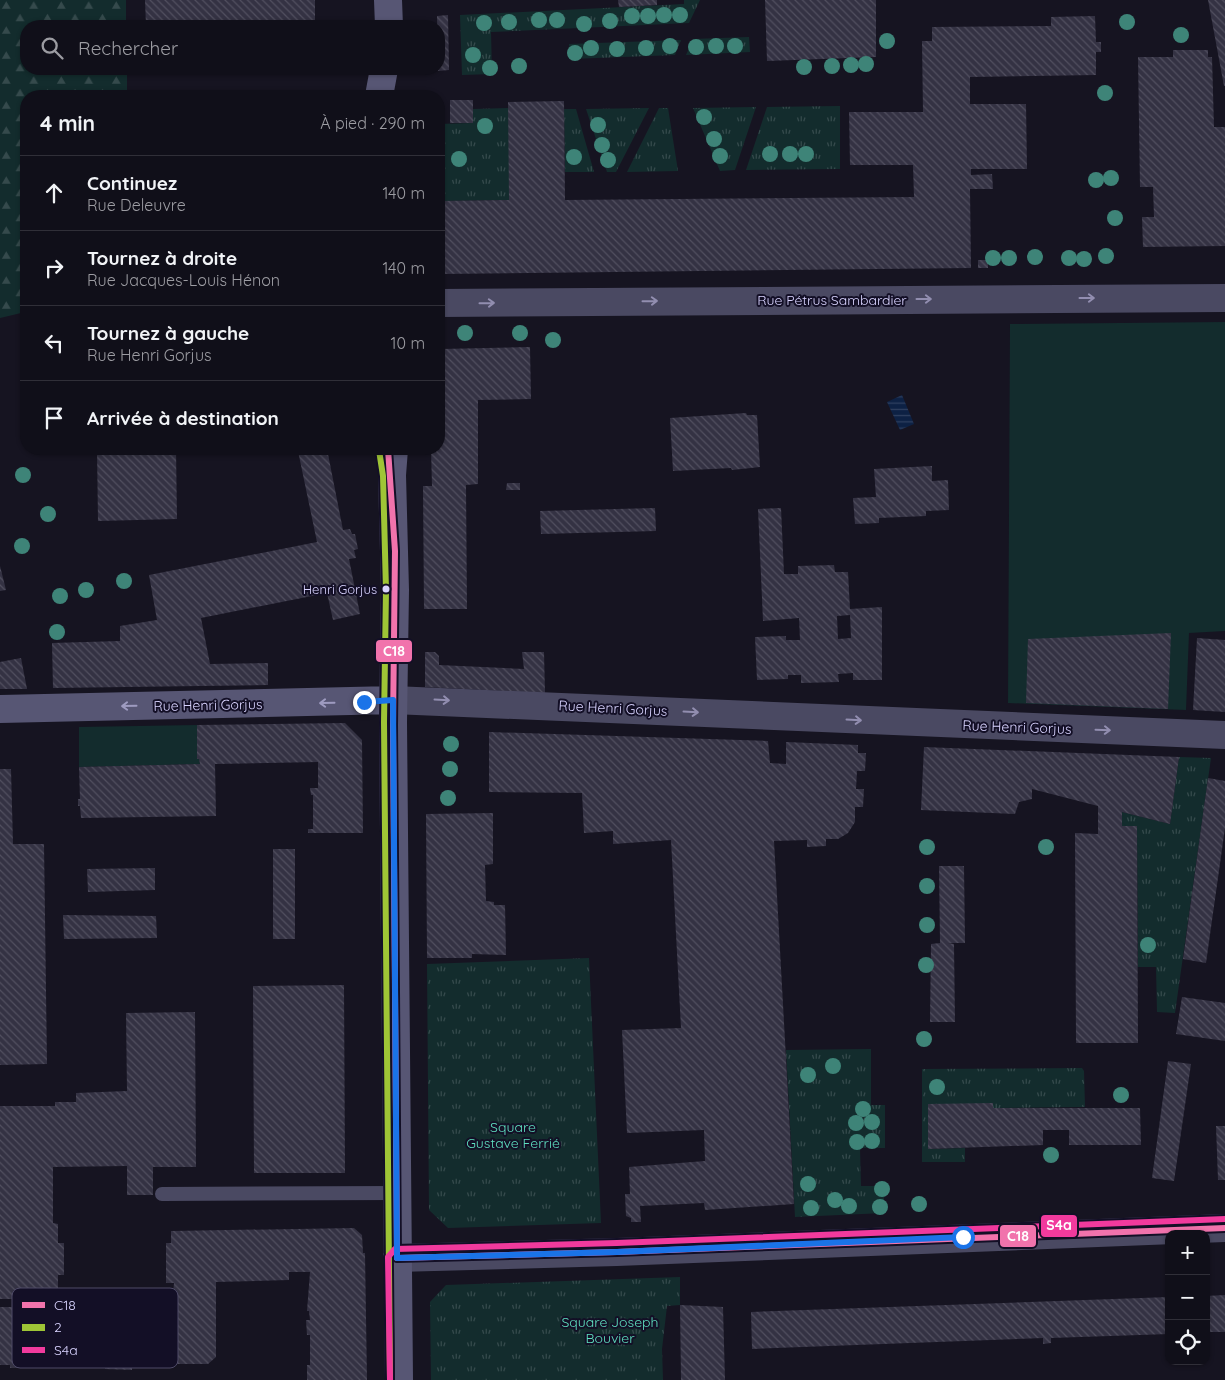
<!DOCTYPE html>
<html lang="fr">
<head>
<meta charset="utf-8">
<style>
  body { margin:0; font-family:Quicksand,sans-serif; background:#1e1d26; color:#f1f3f6 }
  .controls { position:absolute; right:15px; bottom:15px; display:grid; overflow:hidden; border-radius:10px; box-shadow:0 1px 4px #0004 }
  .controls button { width:45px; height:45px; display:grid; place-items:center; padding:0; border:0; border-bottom:1px solid #302f38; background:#100f19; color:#f1f3f6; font:25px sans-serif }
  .stop { position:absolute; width:15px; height:15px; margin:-11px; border:4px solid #1a73e8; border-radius:50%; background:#fff }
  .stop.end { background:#1a73e8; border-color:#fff; box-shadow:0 1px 5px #0008 }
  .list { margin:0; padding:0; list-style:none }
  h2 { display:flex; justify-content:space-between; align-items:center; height:65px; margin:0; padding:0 20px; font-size:21px }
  h2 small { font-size:16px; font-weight:400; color:#9c9ca2 }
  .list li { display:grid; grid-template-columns:32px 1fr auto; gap:15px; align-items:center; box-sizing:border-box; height:75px; padding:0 20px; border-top:1px solid #302f38 }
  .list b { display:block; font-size:19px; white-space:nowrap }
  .list p { margin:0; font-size:16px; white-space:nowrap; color:#9c9ca2 }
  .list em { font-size:16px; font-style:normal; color:#9c9ca2 }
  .icon { flex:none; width:28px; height:28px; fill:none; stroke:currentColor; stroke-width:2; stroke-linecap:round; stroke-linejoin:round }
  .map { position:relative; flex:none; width:1225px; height:1380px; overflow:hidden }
  .search { position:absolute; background:#100f19; box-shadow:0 1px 4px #0004; left:20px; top:20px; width:425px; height:55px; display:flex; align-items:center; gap:12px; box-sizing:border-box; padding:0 18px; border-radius:20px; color:#9c9ca2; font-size:19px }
  .panel { position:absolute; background:#100f19; box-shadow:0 1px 4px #0004; left:20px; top:90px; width:425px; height:365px; border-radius:20px }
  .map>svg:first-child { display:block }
</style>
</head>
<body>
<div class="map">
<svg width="1225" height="1380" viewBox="0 0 1225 1380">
  <defs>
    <pattern id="grass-tufts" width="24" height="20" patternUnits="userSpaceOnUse" patternTransform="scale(1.25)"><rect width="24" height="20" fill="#132c2d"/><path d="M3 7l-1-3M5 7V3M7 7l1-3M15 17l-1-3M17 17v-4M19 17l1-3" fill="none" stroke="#354a4c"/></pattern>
    <pattern id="forest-firs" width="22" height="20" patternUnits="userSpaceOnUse" patternTransform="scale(1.25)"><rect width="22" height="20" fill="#132c2d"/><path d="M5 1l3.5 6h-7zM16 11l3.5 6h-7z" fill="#354a4c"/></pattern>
    <pattern id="water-rules" width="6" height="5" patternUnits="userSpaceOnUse" patternTransform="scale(1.25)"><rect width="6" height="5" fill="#0d2144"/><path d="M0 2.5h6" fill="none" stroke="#304060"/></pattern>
    <pattern id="building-back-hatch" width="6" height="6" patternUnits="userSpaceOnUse" patternTransform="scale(1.25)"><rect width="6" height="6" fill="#343243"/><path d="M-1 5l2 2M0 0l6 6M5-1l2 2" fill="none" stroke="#514f5f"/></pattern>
  </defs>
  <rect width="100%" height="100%" fill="#161421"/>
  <path fill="url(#grass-tufts)" d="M684,0h16l-11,23 -198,9 1,42 -30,1 -2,-60 224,-11z
    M749,37l1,15 -64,3 7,-16z
    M681,40l-6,15 -105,4 -1,-15z
    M840,106v63l-94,1 21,-63z
    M756,107l-21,63 -15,1 -27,-63z
    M509,108v92l-70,1v-77l33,-1 1,-14z
    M649,108l-33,64h-9l-21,-63z
    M659,108h9l10,63 -51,1z
    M564,109h12l18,63h-29z
    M1179,757l32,1 -36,255 -18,-1 -1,-45h-18l-1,-141h-15v-14l48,12z
    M589,958l12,265 -153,5 -19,-18 -2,-246z
    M871,1049v56h14v43h-25l1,38h23v27l-89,4 -9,-167z
    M1082,1068l2,3 1,36 -92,1 -64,41 36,-1v14h-43v-93z
    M680,1277v28l-13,1 -5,43 1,31h-232l-1,-78 16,-17z"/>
  <path fill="url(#forest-firs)" d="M0,0h126v26h-100v43h101v27h-101v198l-5,19 -21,5z"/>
  <path fill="#132c2d" d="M1225,322v309l-36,2 -3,77 -178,-7 2,-379z
    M197,725v33l2,1 1,5 -121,3v-40z"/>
  <path fill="url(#water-rules)" d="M902,395l12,29 -14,6 -13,-28z"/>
  <path fill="url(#building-back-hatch)" fill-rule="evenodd" d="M145,0h170v26h-169z
    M618,0h39v5l-38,2z
    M765,0h111v57l-109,4z
    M1208,0h17v86h-1z
    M448,15l1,55 -11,1 -1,-55z
    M1095,16l1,26h5v10h-5v23l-126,2v27h56l1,65h-56v6l21,-1 1,15h-23l1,79 -532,6v-73l70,-1 -1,-98 56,-1 1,99 349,-3 -1,-32h-63l-1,-53h74l-1,-71h10v-14l119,-1v-9z
    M1173,50h35v7h4l2,70h11v119l-82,1 -1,-30h12l-1,-30h-13l-2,-130h35z
    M450,100h23v23h-23z
    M978,260h10v8h-10z
    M530,347l1,52 -53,1v84l-12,1 1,124h-43l-1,-123h9l-1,-37h8l2,-100z
    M746,413l1,2h10l3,52 -28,3 -1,-2 -58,3 -3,-53z
    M97,449h79l1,70 -79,2z
    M308,449h19l16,81 7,-1 2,5h3l3,15 -4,1 2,8 -7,1 11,55 -27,6 -6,-27 -126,25 9,46 58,-1v22l-215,3 -1,-45 68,-2v-15l37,-6 -8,-45 168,-33 -19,-91z
    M932,466v15l16,-1 1,30 -23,1v5l-47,2v5l-24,1 -2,-26 23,-1 -2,-28z
    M507,483h13v7h-14z
    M655,508l1,23 -115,3 -1,-23z
    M781,508l3,66h14v-8l36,-1 1,7h13l2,37 32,-2v73h-29v-7l-15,1 1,8 -38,1v-8h-13v4l-31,1 -2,-43 31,-1v4h14l-1,-22 -36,3 -5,-112zM850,615l1,23 -13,1 -1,-23z
    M0,566l6,24 -6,1z
    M1171,633l-3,76 -142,-6 2,-64z
    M1197,638l28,2v72l-32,-2z
    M425,652h10l4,4v9l85,4 -2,-17h22l1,41 -120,-6z
    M21,658l6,31h-27v-27z
    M345,723l17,17 1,93h-55v-4h5v-34h-2l-1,-7h8v-26l-103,2 1,52 -135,2 -1,-12h-2v-7h2l-1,-32 121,-3 -1,-5h-2v-34z
    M489,732l279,9 2,22 16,1v-22l72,3v8h8l-1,18h-8l-1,18h8l-1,18h-8v15l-7,11 -10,6h-12v7l-19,1v-7l-33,1 20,363 -89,6 -1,-7 -64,3 1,16h-10v-4l-5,-2 -1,-22h5l-1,-27 76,-6 -1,-31 -77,3 -5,-103 59,-2 -10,-188 -58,4v-13l-29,2 -2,-40 -93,-1z
    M924,747l255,10 -9,67 -48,-12v14h15l1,217h-62l-1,-210 23,1v-28l-66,-17v10l-13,3 -4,12 -94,-4z
    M0,769h11l2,75h31l3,220 -47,1z
    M1208,778l17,3v47l-19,135 -23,-4z
    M493,813v51l-8,1 1,36 8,1v3h11l1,50 -34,-1v4h-45l-1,-144z
    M273,849h22v90h-22z
    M939,866h25l1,77h-17l6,1 1,78h-25l1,-78 9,-1z
    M155,868v22l-67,2 -1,-23z
    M63,915l93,1 1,22 -93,1z
    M344,985l1,188h-91l-1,-187z
    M1182,997l43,6v38l-49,-7z
    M195,1012l1,155h-43v28h-26v-29l-74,1v56l5,1v19h6v32h-6v24h-6v12l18,1v-5l86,2v6h15l3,-32h-8v-40h5v-12l183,-3 8,7 1,18h2l2,127h-60v-15h3v-30h-3l-1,-15h4l-1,-9h-2l3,-39h-21v8l-73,2v75l-8,7h-65v3h-11v3l-27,-1v-3h-10v-3l-48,-1v3h-10v3h-27v-3h-10v-58h13v-8h-13v-193h55v-4h21v-9l51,-2 -1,-78z
    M1168,1061l23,3 -17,117 -22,-3z
    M993,1103v5h147l1,37h-72v-15h-26v15l-115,4v-45z
    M1216,1126h9v54h-7z
    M1225,1295v37h-19v-36z
    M1169,1297v37l-118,4v5l-8,1v-6l-291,11 -1,-37z
    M680,1305l43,2 2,73h-44z"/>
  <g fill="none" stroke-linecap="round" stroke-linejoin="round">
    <path stroke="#4a4962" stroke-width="14" d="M162,1194l235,-1"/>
    <path stroke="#4a4962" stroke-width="28" d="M439,303l786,-5
      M393,700l832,35
      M397,1258l220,-6 608,-24"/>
    <path stroke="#575674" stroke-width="28" d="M388,0l1,26
      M379,96l5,-27
      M394,449l-2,26 3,115 -2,132 6,658
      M0,709l393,-9"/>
    <g stroke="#130f26" stroke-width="10">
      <path id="bus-1" d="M388,449l7,102 -2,174 4,533
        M397,1258l220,-6 608,-24"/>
    </g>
    <g stroke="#130f26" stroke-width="10">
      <path id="bus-2" d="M379,450l4,26 3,114 -2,132 6,658"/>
    </g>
    <g stroke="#130f26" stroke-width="10">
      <path id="bus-3" d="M390,1380l-2,-123 7,-8 222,-6 608,-24"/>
    </g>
    <use href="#bus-1" stroke="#f173ac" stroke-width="6"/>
    <use href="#bus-2" stroke="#9fc536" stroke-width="6"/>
    <use href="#bus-3" stroke="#f13a9d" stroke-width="6"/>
  </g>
  <g fill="#3e8478">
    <circle cx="664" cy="15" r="8"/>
    <circle cx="680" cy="15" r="8"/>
    <circle cx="632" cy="16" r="8"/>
    <circle cx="648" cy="16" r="8"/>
    <circle cx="539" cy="20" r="8"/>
    <circle cx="557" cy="20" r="8"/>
    <circle cx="610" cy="21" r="8"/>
    <circle cx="509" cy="22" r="8"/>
    <circle cx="1127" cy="22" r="8"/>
    <circle cx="484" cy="23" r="8"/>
    <circle cx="584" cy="24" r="8"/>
    <circle cx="1181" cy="35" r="8"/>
    <circle cx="887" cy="41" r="8"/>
    <circle cx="670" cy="46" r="8"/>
    <circle cx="716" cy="46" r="8"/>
    <circle cx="735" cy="46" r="8"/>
    <circle cx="696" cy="47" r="8"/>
    <circle cx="591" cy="48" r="8"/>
    <circle cx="646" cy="48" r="8"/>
    <circle cx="617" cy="49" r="8"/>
    <circle cx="575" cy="53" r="8"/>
    <circle cx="473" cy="55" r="8"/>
    <circle cx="866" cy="64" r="8"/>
    <circle cx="851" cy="65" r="8"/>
    <circle cx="519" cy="66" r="8"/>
    <circle cx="832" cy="66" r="8"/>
    <circle cx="804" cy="67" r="8"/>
    <circle cx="490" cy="68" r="8"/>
    <circle cx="1105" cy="93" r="8"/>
    <circle cx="704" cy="117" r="8"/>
    <circle cx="598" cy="125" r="8"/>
    <circle cx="485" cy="126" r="8"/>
    <circle cx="714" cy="139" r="8"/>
    <circle cx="602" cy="145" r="8"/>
    <circle cx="770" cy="154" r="8"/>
    <circle cx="790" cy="154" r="8"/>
    <circle cx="806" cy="154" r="8"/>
    <circle cx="720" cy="156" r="8"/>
    <circle cx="574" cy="157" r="8"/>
    <circle cx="459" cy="159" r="8"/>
    <circle cx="608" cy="160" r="8"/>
    <circle cx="1111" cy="178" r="8"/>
    <circle cx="1096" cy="180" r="8"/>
    <circle cx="1115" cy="218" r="8"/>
    <circle cx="1106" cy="256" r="8"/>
    <circle cx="1035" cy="257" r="8"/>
    <circle cx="993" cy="258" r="8"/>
    <circle cx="1009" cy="258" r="8"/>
    <circle cx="1069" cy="258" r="8"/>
    <circle cx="1084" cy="259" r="8"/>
    <circle cx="465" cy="333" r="8"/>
    <circle cx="520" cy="333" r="8"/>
    <circle cx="553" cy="340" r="8"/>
    <circle cx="23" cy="475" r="8"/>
    <circle cx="48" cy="514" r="8"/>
    <circle cx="22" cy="546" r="8"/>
    <circle cx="124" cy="581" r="8"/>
    <circle cx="86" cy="590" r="8"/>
    <circle cx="60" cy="596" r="8"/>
    <circle cx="57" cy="632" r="8"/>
    <circle cx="451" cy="744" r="8"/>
    <circle cx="450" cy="769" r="8"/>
    <circle cx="448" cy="798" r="8"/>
    <circle cx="927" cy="847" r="8"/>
    <circle cx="1046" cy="847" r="8"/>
    <circle cx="927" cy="886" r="8"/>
    <circle cx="927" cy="925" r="8"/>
    <circle cx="1148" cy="945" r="8"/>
    <circle cx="926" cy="965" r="8"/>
    <circle cx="924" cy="1039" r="8"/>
    <circle cx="833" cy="1066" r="8"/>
    <circle cx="808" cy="1075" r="8"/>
    <circle cx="937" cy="1087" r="8"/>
    <circle cx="1121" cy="1095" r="8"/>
    <circle cx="863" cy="1109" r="8"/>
    <circle cx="872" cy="1122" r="8"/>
    <circle cx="856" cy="1123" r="8"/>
    <circle cx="872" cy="1141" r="8"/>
    <circle cx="857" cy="1142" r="8"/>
    <circle cx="1051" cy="1155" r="8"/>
    <circle cx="808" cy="1184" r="8"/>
    <circle cx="882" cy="1189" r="8"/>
    <circle cx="835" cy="1200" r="8"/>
    <circle cx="919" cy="1204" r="8"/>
    <circle cx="849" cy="1206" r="8"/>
    <circle cx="880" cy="1207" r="8"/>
    <circle cx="811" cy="1208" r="8"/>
  </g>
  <defs><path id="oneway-shaft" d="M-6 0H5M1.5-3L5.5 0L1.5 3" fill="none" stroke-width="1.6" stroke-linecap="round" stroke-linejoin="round" transform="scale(1.25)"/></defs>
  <g stroke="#928eb0">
    <use href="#oneway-shaft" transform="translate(1087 298)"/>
    <use href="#oneway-shaft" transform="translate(924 299)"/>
    <use href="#oneway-shaft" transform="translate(650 301) rotate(-1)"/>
    <use href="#oneway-shaft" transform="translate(487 303) rotate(-1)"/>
    <use href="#oneway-shaft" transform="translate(442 700) rotate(3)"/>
    <use href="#oneway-shaft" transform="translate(691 712) rotate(3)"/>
    <use href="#oneway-shaft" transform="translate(854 720) rotate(3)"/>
    <use href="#oneway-shaft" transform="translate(1103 730) rotate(2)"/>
  </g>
  <g stroke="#9e9bc0">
    <use href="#oneway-shaft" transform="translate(327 703) rotate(179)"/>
    <use href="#oneway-shaft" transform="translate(129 706) rotate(179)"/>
  </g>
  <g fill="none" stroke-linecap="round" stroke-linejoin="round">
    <path stroke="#1a73e8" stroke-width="6" d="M364,702l29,-2 4,558 220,-6 346,-15"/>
  </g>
  <circle fill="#d9d4ff" stroke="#130f26" stroke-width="2" cx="386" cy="589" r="4.5"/>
  <g text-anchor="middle" stroke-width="4" stroke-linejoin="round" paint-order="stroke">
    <g font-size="13" fill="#d9d4ff" stroke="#130f26" text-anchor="end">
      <text x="377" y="594">Henri Gorjus</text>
    </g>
    <g font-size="14" fill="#d9d4ff" stroke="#130f26">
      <text x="832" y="305">Rue Pétrus Sambardier</text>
      <text transform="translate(208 705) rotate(-1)" y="5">Rue Henri Gorjus</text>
      <text transform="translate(613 708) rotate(3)" y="5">Rue Henri Gorjus</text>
      <text transform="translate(1017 727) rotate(2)" y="5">Rue Henri Gorjus</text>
    </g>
    <g font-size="14" fill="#5fe0c0" stroke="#130f26">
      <text x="513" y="1132">Square<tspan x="513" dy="16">Gustave Ferrié</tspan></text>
      <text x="610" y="1327">Square Joseph<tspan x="610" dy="16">Bouvier</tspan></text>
    </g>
  </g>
  <rect x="12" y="1288" width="166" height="80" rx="8" fill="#130f26" stroke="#4e4a67" stroke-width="1"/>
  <rect x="22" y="1302" width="23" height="6" fill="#f173ac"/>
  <rect x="22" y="1324" width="23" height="7" fill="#9fc536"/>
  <rect x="22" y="1347" width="23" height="6" fill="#f13a9d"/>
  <g font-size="14" fill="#d9d4ff">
    <text x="54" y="1310">C18</text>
    <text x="54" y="1332">2</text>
    <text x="54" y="1355">S4a</text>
  </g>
  <g stroke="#130f26" stroke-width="2">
    <rect x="375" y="639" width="38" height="24" rx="5" fill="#f173ac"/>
    <rect x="1040" y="1214" width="38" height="24" rx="5" fill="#f13a9d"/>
    <rect x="999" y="1224" width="38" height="24" rx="5" fill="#f173ac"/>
  </g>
  <g font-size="14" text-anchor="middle" font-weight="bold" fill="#fff">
    <text x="394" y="656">C18</text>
    <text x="1059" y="1230">S4a</text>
    <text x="1018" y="1241">C18</text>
  </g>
</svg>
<div class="controls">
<button>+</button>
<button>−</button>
<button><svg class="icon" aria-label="locate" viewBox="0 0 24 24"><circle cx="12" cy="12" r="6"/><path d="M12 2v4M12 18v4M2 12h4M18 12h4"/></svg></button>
</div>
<div class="stop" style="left:963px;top:1237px"></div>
<div class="stop end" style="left:364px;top:702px"></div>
<div class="search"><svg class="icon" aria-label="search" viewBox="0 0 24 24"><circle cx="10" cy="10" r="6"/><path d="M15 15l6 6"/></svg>Rechercher</div>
<section class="panel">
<h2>4 min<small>À pied · 290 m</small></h2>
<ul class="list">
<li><svg class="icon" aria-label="ahead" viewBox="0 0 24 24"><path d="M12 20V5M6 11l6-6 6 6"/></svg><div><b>Continuez</b><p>Rue Deleuvre</p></div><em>140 m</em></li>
<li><svg class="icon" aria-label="right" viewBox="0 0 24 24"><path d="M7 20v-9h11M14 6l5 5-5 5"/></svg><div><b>Tournez à droite</b><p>Rue Jacques-Louis Hénon</p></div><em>140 m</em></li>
<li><svg class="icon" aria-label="left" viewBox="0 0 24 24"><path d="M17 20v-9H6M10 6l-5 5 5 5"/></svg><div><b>Tournez à gauche</b><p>Rue Henri Gorjus</p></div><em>10 m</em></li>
<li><svg class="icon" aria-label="arrive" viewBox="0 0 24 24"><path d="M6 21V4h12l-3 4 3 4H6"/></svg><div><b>Arrivée à destination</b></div></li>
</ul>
</section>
</div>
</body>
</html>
